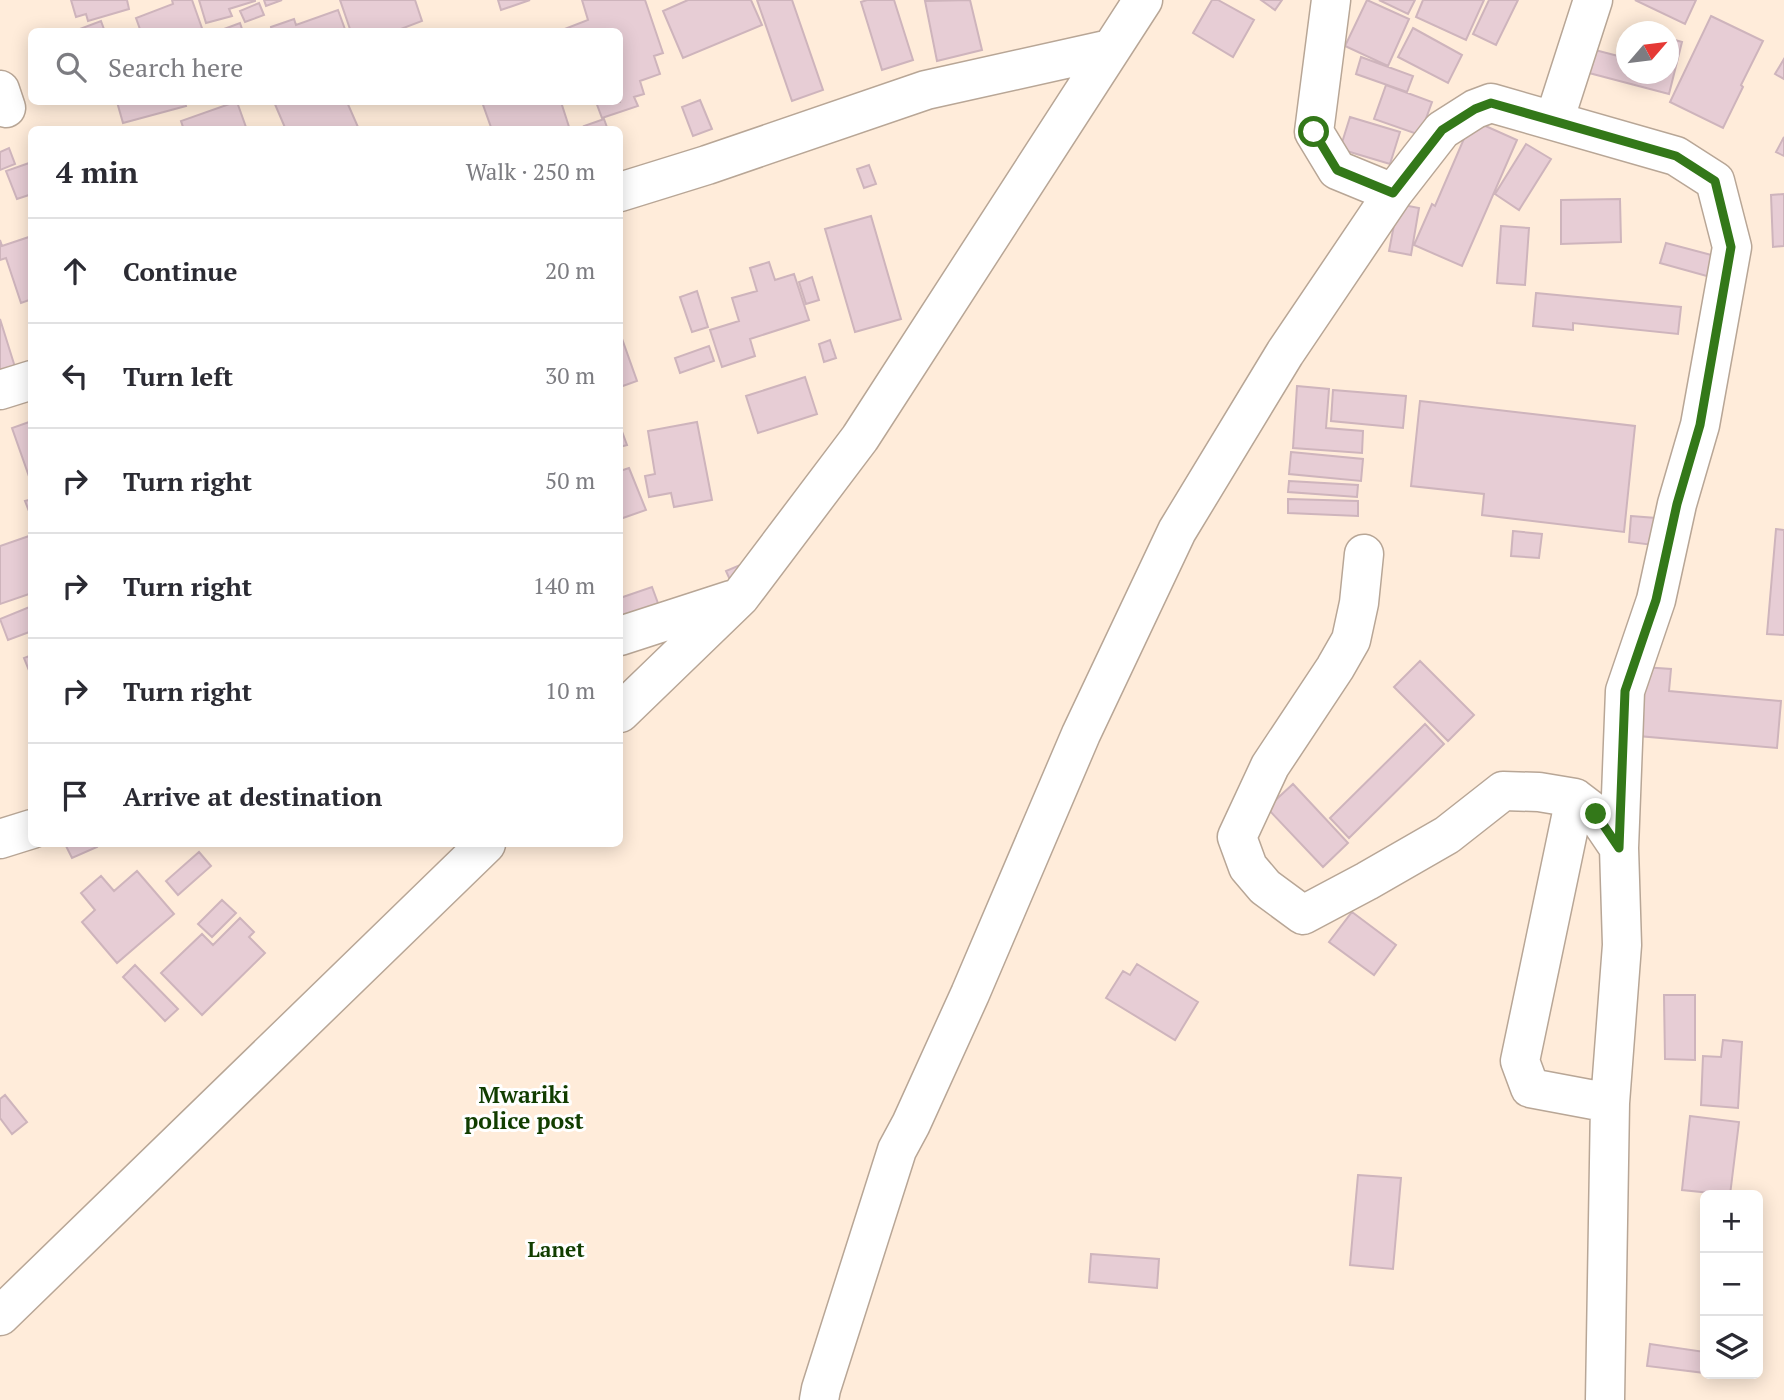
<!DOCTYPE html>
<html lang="en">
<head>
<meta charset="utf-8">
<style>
  body { margin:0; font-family:"PT Serif",serif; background:#f2f2f3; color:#2b2b33 }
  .controls { position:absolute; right:21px; bottom:21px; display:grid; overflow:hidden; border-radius:10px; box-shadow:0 4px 18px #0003 }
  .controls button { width:63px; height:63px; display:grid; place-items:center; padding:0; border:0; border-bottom:2px solid #e1e1e2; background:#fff; color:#2b2b33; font:35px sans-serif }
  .compass { position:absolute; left:1616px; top:21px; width:63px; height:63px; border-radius:50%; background:#fff; box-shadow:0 4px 18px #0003; rotate:62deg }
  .stop { position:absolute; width:21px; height:21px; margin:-16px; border:5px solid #337819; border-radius:50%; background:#fff }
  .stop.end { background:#337819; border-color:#fff; box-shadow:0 2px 7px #0008 }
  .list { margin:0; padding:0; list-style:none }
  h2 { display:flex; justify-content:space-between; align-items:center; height:91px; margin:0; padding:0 28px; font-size:30px }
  h2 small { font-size:23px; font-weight:400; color:#7c7c81 }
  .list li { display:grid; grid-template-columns:46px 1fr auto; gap:21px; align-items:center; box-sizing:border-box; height:105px; padding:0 28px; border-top:2px solid #e1e1e2 }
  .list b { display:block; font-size:26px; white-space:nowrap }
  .list em { font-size:23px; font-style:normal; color:#7c7c81 }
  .icon { flex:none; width:38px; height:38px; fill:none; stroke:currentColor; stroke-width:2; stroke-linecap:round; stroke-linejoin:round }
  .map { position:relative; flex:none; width:1784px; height:1400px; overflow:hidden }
  .search { position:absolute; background:#fff; box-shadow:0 4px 18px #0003; left:28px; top:28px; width:595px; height:77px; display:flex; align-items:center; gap:18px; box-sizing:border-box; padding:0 24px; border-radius:10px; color:#7c7c81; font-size:26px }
  .panel { position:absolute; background:#fff; box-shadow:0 4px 18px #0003; left:28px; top:126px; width:595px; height:721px; border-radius:10px }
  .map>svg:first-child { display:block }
</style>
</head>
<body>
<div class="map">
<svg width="1784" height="1400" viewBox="0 0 1784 1400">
  <rect width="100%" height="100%" fill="#ffecda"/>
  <path fill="#e7cdd5" stroke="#ceb4bc" stroke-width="2" d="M71,0h56l2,9 -41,12 -2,-7 -10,3z
    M172,0h20l11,31 -62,1 -5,-14 37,-14z
    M199,0h56v1l-26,8 3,7 -26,7z
    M264,0h18l-16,6z
    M340,0h75l7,21 -29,11h-42z
    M498,0h32l-29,10z
    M582,0h63l18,53 -9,3 6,18 -20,7 4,13 -10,3 4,9 -36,12 -6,-16h24v-70h-63l31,-12z
    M688,0h63l11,25 -79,33 -20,-47z
    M757,0h35l31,90 -31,11z
    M867,0h27l19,60 -31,10 -21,-68z
    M970,0l12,50 -45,11 -12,-60z
    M1212,0h6l36,20 -21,37 -40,-24z
    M1261,0h21l-7,10z
    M1367,0l42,19 -21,47 -43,-20z
    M1379,0h36l-7,14z
    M1423,0h61l-18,40 -50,-23z
    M1489,0h29l-22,45 -23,-11z
    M1635,0h61l-11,24z
    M259,3l5,12 -19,7 -5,-11z
    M338,10l8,22h-74l-1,-5 23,-8 2,6z
    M1711,16l52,25 -22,44 2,2 -20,41 -53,-26z
    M101,21l4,11h-27l-1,-2z
    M240,23l3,9h-19v-3z
    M1413,28l49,27 -14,28 -50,-26z
    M1668,38l14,4 -13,52 -80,-21 6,-23 31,8v16h42z
    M1361,57l52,19 -6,16 -51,-18z
    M1784,59v20l-9,-5z
    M1386,85l46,17 -12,33 -46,-16z
    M700,100l12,29 -19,7 -11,-29z
    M117,102h68l1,4 -63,17z
    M235,102h2l10,28h-63l-3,-9z
    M274,102h73l11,25 -5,3h-67z
    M482,102h79l9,28h-78z
    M1350,117l50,15 -10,32 -50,-15z
    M604,119l4,11h-22l-2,-4z
    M1472,120l45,20 -55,126 -48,-21 18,-41 3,2z
    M1784,137v19l-8,-4z
    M1526,144l25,15 -32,51 -24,-16z
    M9,148l6,16 -15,6v-18z
    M32,162v32l-15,5 -11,-28z
    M869,165l7,19 -12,4 -7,-19z
    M1784,194v52l-11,1 -2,-52z
    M1620,199l1,43 -60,2v-44z
    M1398,204l21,4 -8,47 -22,-4z
    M871,216l30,103 -46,13 -30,-103z
    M1501,226l28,2 -4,57 -28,-2z
    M32,236v63l-11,4 -15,-45 -6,2v-20l2,6z
    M1666,243l53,14 -5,21 -54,-15z
    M769,262l6,18 19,-6 15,46 -59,19 5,17 -33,11 -12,-37 29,-9 -7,-23 25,-7 -7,-23z
    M812,277l7,23 -13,4 -7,-22z
    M697,291l11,36 -16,5 -12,-35z
    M1536,293l145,14 -3,27 -105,-11v7l-40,-4z
    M0,319l15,48 -15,5z
    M620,333l17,48 -17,6z
    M830,340l6,18 -12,4 -5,-18z
    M709,346l5,15 -34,12 -5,-15z
    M805,377l12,37 -59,19 -12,-37z
    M1297,386l32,3 -3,39 37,3 -1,22 -69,-5z
    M1333,390l73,6 -3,32 -72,-7z
    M1420,401l215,25 -11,106 -142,-17 2,-21 -73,-8z
    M32,421v64l-20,-57z
    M697,422l15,78 -38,7 -3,-14 -22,4 -4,-21 10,-2 -7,-43z
    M620,426l7,19 -7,2z
    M1291,452l72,7 -2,22 -72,-7z
    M629,468l17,42 -26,9v-48z
    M1289,481l69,4 -1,12 -69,-5z
    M32,499v20l-7,-18z
    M1288,499l70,2v15l-70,-3z
    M1631,516l25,2 -3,27 -24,-3z
    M1776,529l8,1v105l-17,-1z
    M1513,531l29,3 -3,24 -28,-2z
    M32,535v58l-32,11v-58z
    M740,565l4,12 -13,5 -5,-11z
    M652,587l7,19 -39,14v-22z
    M32,606v25l-24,9 -8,-21z
    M32,655v23l-8,-20z
    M1420,661l54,54 -26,26 -54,-54z
    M1643,667l28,2 -2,22 112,10 -4,47 -139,-12z
    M1425,724l19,20 -95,94 -19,-20z
    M1293,784l55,59 -25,24 -56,-59z
    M65,844h31l1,3 -25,11z
    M199,852l12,14 -33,29 -12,-14z
    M137,871l37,43 -57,49 -35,-41 13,-12 -14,-17 20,-17 13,15z
    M222,900l14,13 -24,24 -14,-13z
    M1352,912l44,33 -22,30 -45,-33z
    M240,918l14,14 -5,5 16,16 -63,62 -41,-42 41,-39 11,11z
    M1137,964l61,38 -23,38 -69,-42 17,-27 7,4z
    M135,965l43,44 -13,12 -42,-44z
    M1664,995h31v65l-30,-1z
    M1723,1040l19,2 -4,66 -37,-3 2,-49 18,1z
    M5,1095l22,27 -15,12 -12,-16v-19z
    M1690,1116l49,6 -9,73 -48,-5z
    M1358,1175l43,3 -8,91 -43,-4z
    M1091,1254l68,5 -2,29 -68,-6z
    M1650,1344l55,8v21l-58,-7z"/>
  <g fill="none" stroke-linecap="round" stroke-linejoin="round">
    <g stroke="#b8a696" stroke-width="41">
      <path id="minor" d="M1331,0l-17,132 23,38 56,23
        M0,90l6,18
        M1554,121l39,-121
        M620,192l87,-27 219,-75 184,-41
        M0,390l32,-10
        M1364,554l-5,49 -8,37 -16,28 -65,98 -33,71 11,30 17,20 38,28 64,-34 80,-46 56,-44 36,1 36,6 21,16 23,34
        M620,636l111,-36
        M620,713l120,-116 120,-159 283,-438
        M1575,798l-55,263 10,27 80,15
        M0,839l32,-10
        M0,1316l486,-472
        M819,1400l2,-11 76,-239 14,-26 59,-130 111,-260 96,-203 108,-178 108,-160 49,-63 33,-21 16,-6 185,53 39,25 17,66 -32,178 -23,79 -21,96 -31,91 -6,157 3,97 -12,158 -5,297"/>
    </g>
    <use href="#minor" stroke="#fff" stroke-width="38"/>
  </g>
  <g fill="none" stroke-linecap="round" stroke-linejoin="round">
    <path stroke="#337819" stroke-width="9" d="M1314,132l23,38 56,23 49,-63 33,-21 16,-6 185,53 39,25 16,66 -31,178 -23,79 -21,96 -31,91 -6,157 -23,-34"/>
  </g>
  <g text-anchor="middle" stroke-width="6" stroke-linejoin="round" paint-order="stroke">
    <g font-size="21" font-weight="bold" fill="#113d00" stroke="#fff">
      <text x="556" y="1257">Lanet</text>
    </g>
    <g font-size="23" font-weight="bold" fill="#113d00" stroke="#fff">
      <text x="524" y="1103">Mwariki<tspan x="524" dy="26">police post</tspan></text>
    </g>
  </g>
</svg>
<div class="controls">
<button>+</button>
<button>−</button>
<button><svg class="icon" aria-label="layers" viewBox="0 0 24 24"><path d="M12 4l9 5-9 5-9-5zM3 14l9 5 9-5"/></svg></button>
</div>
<svg class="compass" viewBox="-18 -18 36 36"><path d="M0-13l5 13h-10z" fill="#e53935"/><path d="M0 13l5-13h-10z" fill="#7c7c81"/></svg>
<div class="stop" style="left:1314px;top:132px"></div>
<div class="stop end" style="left:1596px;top:814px"></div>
<div class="search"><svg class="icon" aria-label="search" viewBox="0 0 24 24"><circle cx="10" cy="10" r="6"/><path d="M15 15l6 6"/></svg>Search here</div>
<section class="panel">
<h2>4 min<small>Walk · 250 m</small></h2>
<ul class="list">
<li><svg class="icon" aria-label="ahead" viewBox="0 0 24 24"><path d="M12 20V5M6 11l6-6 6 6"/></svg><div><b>Continue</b></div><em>20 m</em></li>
<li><svg class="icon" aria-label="left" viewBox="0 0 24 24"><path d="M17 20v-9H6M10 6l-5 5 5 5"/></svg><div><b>Turn left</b></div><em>30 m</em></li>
<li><svg class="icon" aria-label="right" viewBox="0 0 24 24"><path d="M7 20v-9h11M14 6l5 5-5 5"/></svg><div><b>Turn right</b></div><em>50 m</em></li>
<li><svg class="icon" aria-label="right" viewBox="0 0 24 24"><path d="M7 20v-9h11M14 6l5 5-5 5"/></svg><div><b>Turn right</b></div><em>140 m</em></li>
<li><svg class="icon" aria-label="right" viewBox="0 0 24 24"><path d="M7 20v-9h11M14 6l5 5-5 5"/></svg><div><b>Turn right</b></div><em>10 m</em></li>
<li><svg class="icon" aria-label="arrive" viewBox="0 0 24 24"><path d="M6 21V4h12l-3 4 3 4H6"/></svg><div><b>Arrive at destination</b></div></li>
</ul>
</section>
</div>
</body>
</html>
